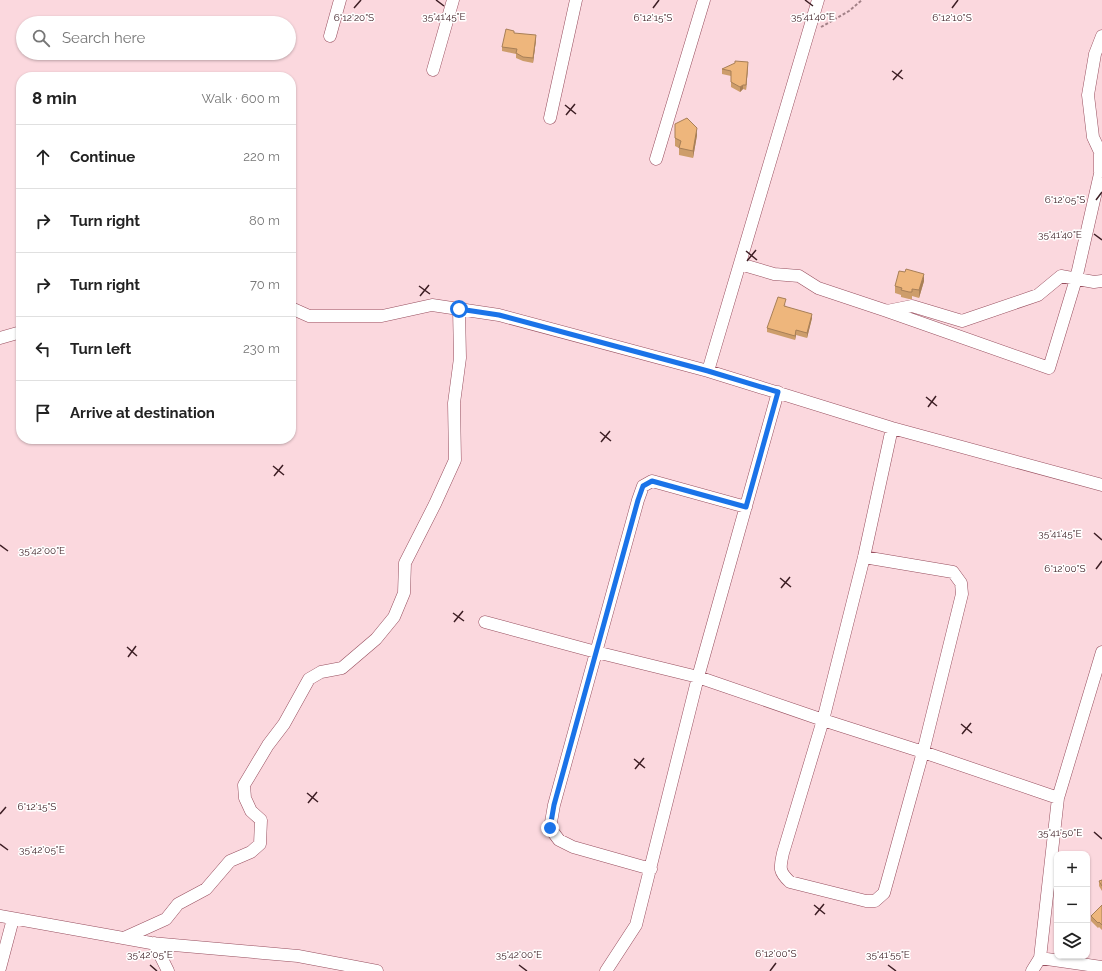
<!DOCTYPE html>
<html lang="en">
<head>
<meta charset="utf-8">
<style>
  body { margin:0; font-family:Raleway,sans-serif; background:#f6f6f6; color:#222 }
  .controls { position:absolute; right:12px; bottom:12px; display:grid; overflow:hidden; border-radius:8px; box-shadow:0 1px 3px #0004 }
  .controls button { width:36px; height:36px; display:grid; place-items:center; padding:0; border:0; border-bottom:1px solid #e0e0e0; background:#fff; color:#222; font:20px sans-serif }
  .stop { position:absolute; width:12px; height:12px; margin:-9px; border:3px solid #1a73e8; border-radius:50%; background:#fff }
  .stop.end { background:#1a73e8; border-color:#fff; box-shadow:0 1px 4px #0008 }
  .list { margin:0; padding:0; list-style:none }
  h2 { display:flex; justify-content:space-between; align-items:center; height:52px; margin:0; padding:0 16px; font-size:17px }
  h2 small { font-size:13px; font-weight:400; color:#767676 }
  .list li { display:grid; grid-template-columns:26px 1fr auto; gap:12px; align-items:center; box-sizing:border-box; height:64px; padding:0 16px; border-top:1px solid #e0e0e0 }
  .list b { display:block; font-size:15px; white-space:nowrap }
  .list em { font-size:13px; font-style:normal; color:#767676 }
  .icon { flex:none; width:22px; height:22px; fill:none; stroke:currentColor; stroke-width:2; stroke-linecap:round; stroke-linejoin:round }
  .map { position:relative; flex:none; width:1102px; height:971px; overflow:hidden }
  .search { position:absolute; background:#fff; box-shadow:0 1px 3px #0004; left:16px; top:16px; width:280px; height:44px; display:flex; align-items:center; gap:10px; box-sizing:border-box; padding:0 14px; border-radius:22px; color:#767676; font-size:15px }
  .panel { position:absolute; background:#fff; box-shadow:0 1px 3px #0004; left:16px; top:72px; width:280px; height:372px; border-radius:16px }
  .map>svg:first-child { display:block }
</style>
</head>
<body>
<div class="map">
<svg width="1102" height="971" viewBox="0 0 1102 971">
  <rect width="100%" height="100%" fill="#fbd8de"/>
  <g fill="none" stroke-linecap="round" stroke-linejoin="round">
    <g stroke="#974e5e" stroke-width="13">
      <path id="minor" d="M330,36l10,-36
        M433,70l20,-70
        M550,118l26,-118
        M656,159l48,-159
        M1100,172v-20l-7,-15 -5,-42 7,-41 7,-18
        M740,264l34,10 25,2 19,12 69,23 25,-5 50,15 76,-26 23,-19 33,6 8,-1
        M291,308l18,8h73l50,-11 67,10 209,56 184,57 210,57
        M887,311l162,57 27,-89 26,-114
        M0,338l21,-6
        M708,371l110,-371
        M864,557l89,15 8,11 1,11 -39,158 -39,141 -9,8h-9l-76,-19c-12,-11 -10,-15 -7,-29l40,-133 41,-163 28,-129
        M485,622l111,30 102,25 125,43 100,32 135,46
        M651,869l-78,-22 -14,-7 -9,-12 4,-23 84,-305 5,-14 9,-5 94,26
        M0,916l151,27 147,13 79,15
        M124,938l42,-19 12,-15 28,-15 24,-28 21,-9 9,-8 1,-24 -10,-9 -6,-13 -1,-13 24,-40 16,-21 25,-45 12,-7 21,-4 34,-29 18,-22 10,-24 1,-30 30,-59 20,-44 -1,-57 6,-45 -1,-49
        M154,943l14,28
        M1040,958l62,9
        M0,968l13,-49
        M606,971l30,-46 62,-248 80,-285
        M1032,971l8,-13 18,-160 44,-146"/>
    </g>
    <path stroke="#a28187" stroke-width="2" stroke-dasharray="3 2" stroke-linecap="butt" d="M821,27l28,-16 13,-11"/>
    <use href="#minor" stroke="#fff" stroke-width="12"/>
  </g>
  <path fill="#cd9d6b" d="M514,33l22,7 -3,23 -10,-2 -7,-3v-4l-14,-3v-4z
    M748,67l-2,23 -3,-1 -3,3 -9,-5v-11l-9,-2v-5z
    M675,124l22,11 -4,23 -14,-3v-7l-4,-2z
    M924,281l-5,17 -7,-2v3h-3l-8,-2v-2l-6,-2v-7z
    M786,304l-1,2 27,12 -5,20 -11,-3 -1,5 -28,-8v-4z
    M1102,880v11l-3,-5v-5z
    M1102,905v25l-3,-3 -1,1 -7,-7v-5z"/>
  <path fill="#a77f57" d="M536,35v5l-3,23v-5z
    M748,62v5l-2,23v-5z
    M743,85v4l-3,3v-5z
    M697,128v7l-4,23v-7z
    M924,274v7l-5,17v-8z
    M812,314v4l-5,20v-5z
    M796,330v5l-1,5v-4z"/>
  <path fill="#eeb67c" stroke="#a77f57" d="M506,29l8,2v2l22,2 -3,23 -10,-1 -7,-4 1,-4 -15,-2z
    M735,61l13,1 -2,23h-3l-3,2 -9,-5v-11l-9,-2 13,-6z
    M687,118l10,10 -4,23 -14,-3 2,-7 -6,-3v-14z
    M906,269l18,5 -5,16 -7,-1v3h-3l-8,-2 1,-2 -7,-2 4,-15 6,1z
    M778,297l8,2 -2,7 28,8 -5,19 -11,-3 -1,6 -28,-8z
    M1102,880v6l-3,-5z
    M1102,905v20l-3,-3 -1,1 -7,-7z"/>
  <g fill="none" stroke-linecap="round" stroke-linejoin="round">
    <path stroke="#1a73e8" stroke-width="5" d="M459,309l40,6 209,56 70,21 -32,115 -94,-26 -9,5 -5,14 -84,305 -4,23"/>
  </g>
  <path fill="none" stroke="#3d1e24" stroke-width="1.5" d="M436,0l8,6M805,0l8,6M354,8l7,-8M653,8l6,-8M952,8l6,-8M892,71l11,8M893,80l9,-10M565,105l11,9M566,115l9,-11M1096,200l6,-8M1094,234l8,6M746,251l11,9M747,261l9,-11M419,286l11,8M420,296l9,-11M926,397l11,9M928,407l8,-11M600,432l11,9M601,442l9,-11M273,466l11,9M274,476l9,-11M1094,533l8,7M0,545l8,6M1096,569l6,-8M780,578l11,9M781,588l9,-11M453,613l11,8M454,622l9,-11M127,647l10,9M128,657l8,-11M961,724l11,9M962,734l9,-11M634,759l11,9M635,769l9,-11M307,793l11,9M308,803l9,-11M0,814l6,-7M1094,832l8,7M0,844l8,6M814,905l11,9M815,915l9,-11M150,965l7,6M519,965l8,6M888,965l8,6M770,971l6,-8"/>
  <g font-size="10" text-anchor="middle" fill="#3d1e24" stroke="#fff" stroke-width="3" stroke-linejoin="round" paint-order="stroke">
    <text x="444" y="20">35°41'45"E</text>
    <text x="813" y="20">35°41'40"E</text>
    <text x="354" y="21">6°12'20"S</text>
    <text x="653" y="21">6°12'15"S</text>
    <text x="952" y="21">6°12'10"S</text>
    <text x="1065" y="203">6°12'05"S</text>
    <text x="1060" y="238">35°41'40"E</text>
    <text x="1060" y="537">35°41'45"E</text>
    <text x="42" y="554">35°42'00"E</text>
    <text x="1065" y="572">6°12'00"S</text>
    <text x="37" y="810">6°12'15"S</text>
    <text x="1060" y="836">35°41'50"E</text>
    <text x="42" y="853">35°42'05"E</text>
    <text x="776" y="957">6°12'00"S</text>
    <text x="150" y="958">35°42'05"E</text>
    <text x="519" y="958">35°42'00"E</text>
    <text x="888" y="958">35°41'55"E</text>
  </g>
</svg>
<div class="controls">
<button>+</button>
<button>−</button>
<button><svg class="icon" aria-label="layers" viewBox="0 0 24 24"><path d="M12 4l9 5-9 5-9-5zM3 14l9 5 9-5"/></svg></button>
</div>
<div class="stop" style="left:459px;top:309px"></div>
<div class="stop end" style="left:550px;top:828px"></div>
<div class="search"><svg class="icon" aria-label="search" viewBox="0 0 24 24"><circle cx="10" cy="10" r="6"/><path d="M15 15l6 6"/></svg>Search here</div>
<section class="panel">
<h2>8 min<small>Walk · 600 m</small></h2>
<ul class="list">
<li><svg class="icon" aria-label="ahead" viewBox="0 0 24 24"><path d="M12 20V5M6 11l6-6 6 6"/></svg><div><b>Continue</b></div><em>220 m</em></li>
<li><svg class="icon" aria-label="right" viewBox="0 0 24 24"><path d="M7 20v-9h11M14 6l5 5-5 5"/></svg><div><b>Turn right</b></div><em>80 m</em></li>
<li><svg class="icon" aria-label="right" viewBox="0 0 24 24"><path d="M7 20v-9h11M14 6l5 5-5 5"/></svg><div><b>Turn right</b></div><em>70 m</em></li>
<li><svg class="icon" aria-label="left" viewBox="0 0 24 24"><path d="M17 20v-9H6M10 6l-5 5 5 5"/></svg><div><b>Turn left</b></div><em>230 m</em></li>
<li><svg class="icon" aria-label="arrive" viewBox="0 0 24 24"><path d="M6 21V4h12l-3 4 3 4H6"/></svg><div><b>Arrive at destination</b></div></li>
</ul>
</section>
</div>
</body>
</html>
